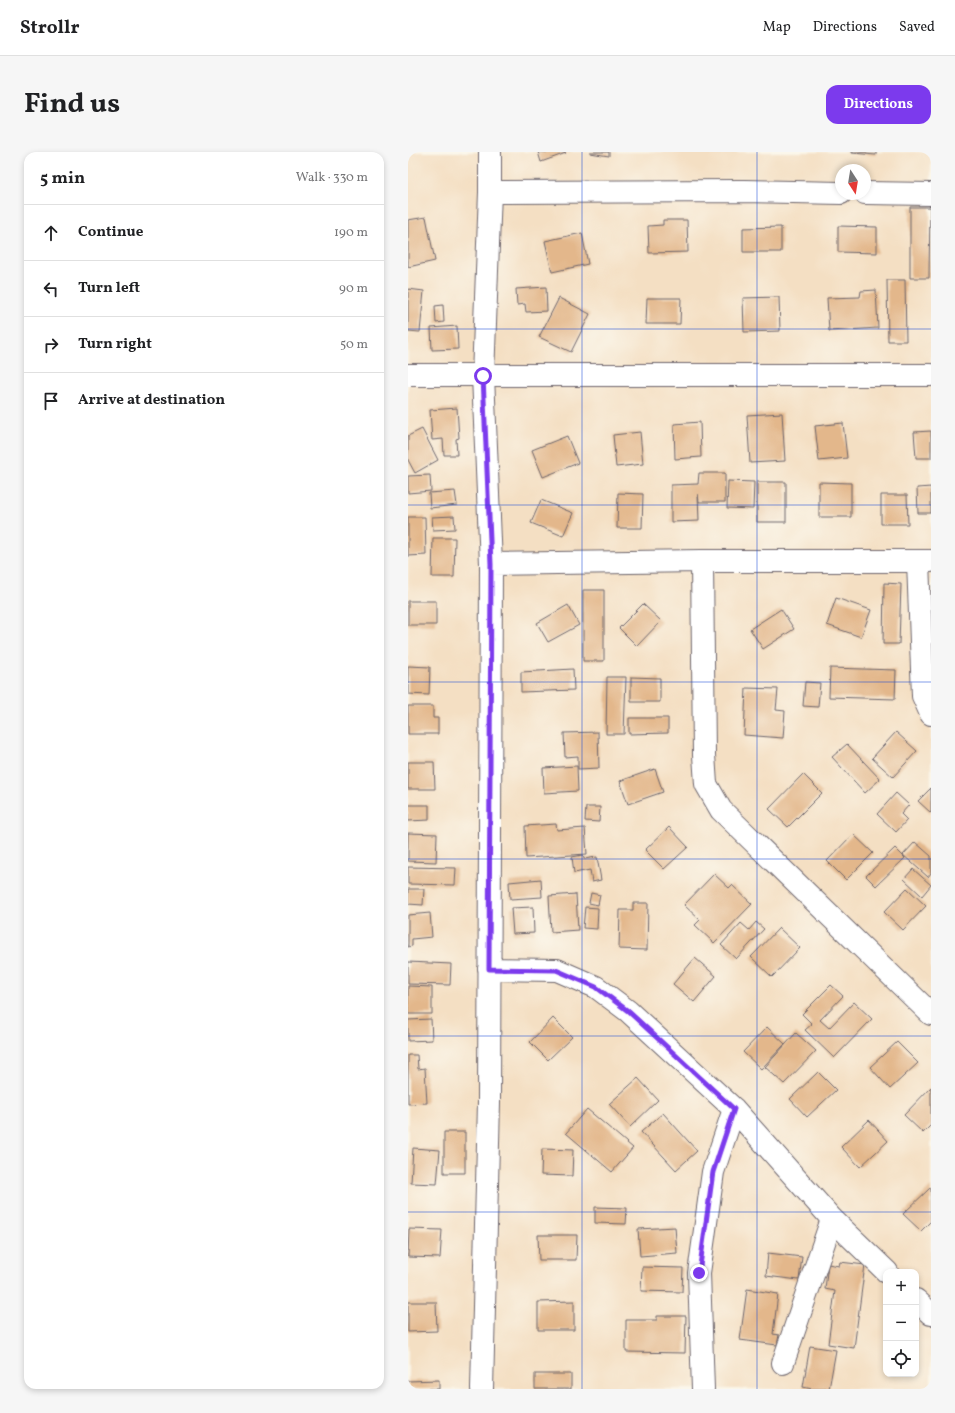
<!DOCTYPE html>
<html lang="en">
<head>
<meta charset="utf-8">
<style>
  body { margin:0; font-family:Vollkorn,serif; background:#f6f6f6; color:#202124 }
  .controls { position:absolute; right:12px; bottom:12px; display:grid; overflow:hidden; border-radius:8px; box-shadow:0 2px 6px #0003 }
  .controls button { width:36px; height:36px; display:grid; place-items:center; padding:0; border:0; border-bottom:1px solid #e0e0e0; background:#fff; color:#202124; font:20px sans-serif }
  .compass { position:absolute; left:427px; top:12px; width:36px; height:36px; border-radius:50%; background:#fff; box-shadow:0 2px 6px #0003; rotate:168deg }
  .stop { position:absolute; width:12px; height:12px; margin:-9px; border:3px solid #7c3aed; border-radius:50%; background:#fff }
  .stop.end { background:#7c3aed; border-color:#fff; box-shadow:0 1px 4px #0008 }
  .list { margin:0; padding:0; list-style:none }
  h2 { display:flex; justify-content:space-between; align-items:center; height:52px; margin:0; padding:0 16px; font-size:17px }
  h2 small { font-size:13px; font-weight:400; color:#757577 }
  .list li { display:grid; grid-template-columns:26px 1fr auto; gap:12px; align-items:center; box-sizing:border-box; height:56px; padding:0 16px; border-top:1px solid #e0e0e0 }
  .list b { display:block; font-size:15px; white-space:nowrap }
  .list em { font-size:13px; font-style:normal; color:#757577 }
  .icon { flex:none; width:22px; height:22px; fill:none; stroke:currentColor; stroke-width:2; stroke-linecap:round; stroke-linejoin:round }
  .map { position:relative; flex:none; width:523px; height:1237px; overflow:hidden; border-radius:12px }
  header { display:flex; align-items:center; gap:24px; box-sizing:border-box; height:56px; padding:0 20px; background:#fff; border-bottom:1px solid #e0e0e0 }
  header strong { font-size:19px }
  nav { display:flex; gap:22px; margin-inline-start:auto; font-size:14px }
  .intro { display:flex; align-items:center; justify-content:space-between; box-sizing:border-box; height:96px; padding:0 24px }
  h1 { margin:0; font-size:28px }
  .button { padding:10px 18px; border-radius:12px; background:#7c3aed; color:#fff; font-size:14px; font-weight:700 }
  main { display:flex; gap:24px; padding:0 24px }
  aside { flex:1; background:#fff; border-radius:12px; box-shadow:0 2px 6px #0003 }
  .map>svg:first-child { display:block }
</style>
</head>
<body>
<header>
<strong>Strollr</strong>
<nav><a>Map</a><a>Directions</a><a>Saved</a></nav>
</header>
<div class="intro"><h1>Find us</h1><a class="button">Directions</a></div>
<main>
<aside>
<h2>5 min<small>Walk · 330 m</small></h2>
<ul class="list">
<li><svg class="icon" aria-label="ahead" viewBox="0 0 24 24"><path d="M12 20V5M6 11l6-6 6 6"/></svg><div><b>Continue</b></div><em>190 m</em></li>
<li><svg class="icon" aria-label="left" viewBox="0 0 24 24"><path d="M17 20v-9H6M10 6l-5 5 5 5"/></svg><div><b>Turn left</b></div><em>90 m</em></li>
<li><svg class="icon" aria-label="right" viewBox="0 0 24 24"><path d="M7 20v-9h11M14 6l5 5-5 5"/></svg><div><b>Turn right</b></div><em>50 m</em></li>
<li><svg class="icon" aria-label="arrive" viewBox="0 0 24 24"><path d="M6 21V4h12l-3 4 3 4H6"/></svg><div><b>Arrive at destination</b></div></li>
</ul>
</aside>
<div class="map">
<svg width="523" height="1237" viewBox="0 0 523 1237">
  <rect width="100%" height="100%" fill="#fbf7ec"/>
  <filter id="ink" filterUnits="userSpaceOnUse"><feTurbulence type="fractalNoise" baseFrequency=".025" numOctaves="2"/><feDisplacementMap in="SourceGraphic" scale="8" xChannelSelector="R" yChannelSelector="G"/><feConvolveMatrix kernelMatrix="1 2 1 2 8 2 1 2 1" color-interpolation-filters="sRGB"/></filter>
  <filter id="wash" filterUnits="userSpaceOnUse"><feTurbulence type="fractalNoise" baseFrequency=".012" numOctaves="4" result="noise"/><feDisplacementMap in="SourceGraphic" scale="16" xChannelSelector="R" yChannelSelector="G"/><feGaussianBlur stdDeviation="0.9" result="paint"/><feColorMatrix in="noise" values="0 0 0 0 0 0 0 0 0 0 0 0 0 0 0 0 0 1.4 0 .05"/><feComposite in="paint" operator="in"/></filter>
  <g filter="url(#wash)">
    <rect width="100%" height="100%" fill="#f4dfc3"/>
    <g id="blocks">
      <path fill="#e3b78b" d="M130,0h27l1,1 -25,9z
        M182,0h19v4l-19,-3z
        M444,0h24v3l-24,-2z
        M502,55h20l-1,71h-19z
        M18,65l9,44 -27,6v-47z
        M255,68h24l1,32 -39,1 -1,-27 15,-1z
        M430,74l39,1v26l-39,-1z
        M373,75v25h-38v-24z
        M174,81l6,31 -36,8 -7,-31z
        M479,128h18l1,61h-18z
        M138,135l1,24 -21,1 -1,-8 -8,1 -1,-16z
        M0,137l16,2 -4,41 -12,-1z
        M468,138l2,38 -49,3 -2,-33 33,-1 1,-6z
        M371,145l1,34 -36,1 -1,-34z
        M151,146l31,16 -19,38 -32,-15z
        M239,146h34l-1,26h-34z
        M35,153l1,17 -8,1 -1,-17z
        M49,174l1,23 -26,1 -1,-22z
        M49,256l2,30 -3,1 1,16h-13l-1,-16 -11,1 -2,-30z
        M374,261l3,48 -35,2 -3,-48z
        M292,270l1,35 -26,2 -1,-35z
        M435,271l4,35 -28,3 -4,-35z
        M14,277l16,31 -23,13 -7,-13v-24z
        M523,279v27h-15l-2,-26z
        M232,280l3,32 -27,3 -3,-32z
        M159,284l11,27 -35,14 -11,-27z
        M291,321h26v29h-26l-1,-8 1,27 -28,1v-37l27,-1z
        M22,323l1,16 -23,2v-17z
        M320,329l26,1 -1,27 -26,-1z
        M349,330h29v40h-29z
        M411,330l32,1v34h-32z
        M523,335v26h-13l-1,-25z
        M47,339l2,14 -27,3 -1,-15z
        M210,341l25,1 -1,34h-25z
        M473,343h26l1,29h-27z
        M133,348l32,13 -10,23 -32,-13z
        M46,364l1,13 -22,1 -1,-13z
        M0,365h17l1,38 -18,1z
        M25,386h22l-1,39h-22z
        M476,431l17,1 -2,60h-16z
        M175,438h21v71h-21z
        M428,446l35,12 -10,27 -34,-12z
        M0,449h28v24h-28z
        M235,452l18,17 -24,25 -18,-18z
        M160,453l11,20 -31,17 -11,-19z
        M373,457l13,20 -31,20 -13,-20z
        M0,514l22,1 -1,28 -21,-1z
        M422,516l66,2 -1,29 -66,-2z
        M165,517l1,21 -53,2v-20z
        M199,525h19l-2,57h-18z
        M223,525l29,1v24h-29z
        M397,530l15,1 -2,24 -15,-1z
        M338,536l32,1 -2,21 9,1 -2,27 -39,-3z
        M0,554h25v12h5v16h-30z
        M221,566h39v15l-39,1z
        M190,580l1,36 -21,1v-13l-13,1 -1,-24z
        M488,580l21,19 -24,26 -21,-19z
        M439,592l33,35 -15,14 -33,-36z
        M0,610h26l1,27h-27z
        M169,614l1,25 -34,2 -1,-25z
        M247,617l8,23 -35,12 -8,-23z
        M395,622l19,19 -34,34 -19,-18z
        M523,636v25l-13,-12z
        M488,641l13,12 -8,9 6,6 -11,12 -19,-18z
        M0,653h21v15l-21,1z
        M178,655h14l-1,15 -14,-1z
        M148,672l1,6 28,-2 2,26 -61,4 -1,-32z
        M261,675l19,20 -24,22 -19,-19z
        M0,681l29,1 -1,28 -28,-1z
        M445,682l20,19 -27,27 -19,-19z
        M507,690l16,14v17l-3,4 -25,-22z
        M487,696l10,10 -29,28 -10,-10z
        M175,703l1,4 13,-2 4,23 -9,2 -2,-12 -16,3 -2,-16z
        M0,715l48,1 -1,17 -47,-1z
        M505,717l18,16 -9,11 -18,-17z
        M306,722l15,14 3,-3 20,19 -38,39 -19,-18 5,-5 -16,-15z
        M133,727l1,18 -32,2 -1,-17z
        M499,736l19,18 -23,24 -19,-18z
        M0,737h16l-1,16 -15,-1z
        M183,741l9,2 -2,10 -9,-2z
        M168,742l2,36 -27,2 -2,-36z
        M225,751h15l-1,47 -28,-1 1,-39h13z
        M125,755l1,26 -21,1 -2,-26z
        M177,755l13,1 -1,21 -14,-1z
        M22,761l2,24 -20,2v7l-4,1v-32z
        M348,770l8,7 -28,30 -15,-14 20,-22 8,7z
        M371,776l21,20 -28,29 -21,-20z
        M287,806l21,18 -22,26 -21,-18z
        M0,810l43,2 -1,21 -42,-1z
        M423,833l12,11 -23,24 9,8 25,-26 18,17 -38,39 -29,-28 7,-6 -10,-10z
        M0,834l24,1v27h-24z
        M145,866l19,19 -24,23 -18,-18z
        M23,867l1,21 -24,1v-21z
        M359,875l18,17 -24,25 -18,-17z
        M388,881l20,18 -32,33 -19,-17z
        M489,890l21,21 -28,26 -20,-22z
        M0,903h9l1,14 7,-1 2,35 -19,1z
        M410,920l18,18 -29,27 -17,-18z
        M230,926l20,22 -28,27 -21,-23z
        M523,935v38l-8,8 -19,-18z
        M179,957l46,39 -21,24 -46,-39z
        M255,961l34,38 -21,19 -35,-38z
        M461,968l19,21 -28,26 -19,-20z
        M36,980h21v41h-21z
        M5,996l27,2 -3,34 -26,-1z
        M134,997l31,1 -1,26 -31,-1z
        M523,1035v34l-10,10 -18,-17z
        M187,1055l32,1 -1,16 -31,-1z
        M267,1075l2,26 -37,3 -2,-27z
        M1,1077l33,1 -2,28 -32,-1z
        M130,1083h39l-1,25h-37z
        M360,1101l34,4 -3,23 -33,-4z
        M432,1110l25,3 -11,83 -26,-4 7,-53 -10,-2 3,-25 11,2z
        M234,1115l41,1 -1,24 -41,-1z
        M339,1137l31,5 -5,40 6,1 -2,10 -37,-5z
        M166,1149v29h-36v-28z
        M0,1150h28l1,29 -29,1z
        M249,1164h29l-1,37 -59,-1v-32h31z
        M402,1194l26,4 -7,39h-17l-9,-2z
        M127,1222h36v15h-36z
        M31,1228v9h-31v-8z"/>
    </g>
  </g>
  <g filter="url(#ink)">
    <use href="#blocks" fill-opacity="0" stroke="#6c646b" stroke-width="1"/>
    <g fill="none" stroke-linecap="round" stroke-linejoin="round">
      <g stroke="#6c646b" stroke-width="24">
        <path id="minor" d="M82,40l254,-1 97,2
          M457,41l66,1
          M0,223h523
          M294,409l2,194 2,29 15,26 210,204
          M510,409l5,135 8,18
          M83,412l211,-3h229
          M81,817l68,1 39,17 32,24 106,98 98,110 55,53
          M508,1148l15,14
          M375,1211l49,-144
          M74,1237l7,-287 2,-538 -8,-188 7,-184v-40
          M295,1237l-4,-116 14,-101 21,-63"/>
      </g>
      <use href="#minor" stroke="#fff" stroke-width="22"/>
    </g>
  </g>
  <g fill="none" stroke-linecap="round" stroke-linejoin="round" filter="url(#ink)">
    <path stroke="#7c3aed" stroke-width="5" d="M75,224l8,188 -2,405 67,1 40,17 32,24 106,98 -21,63 -14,101"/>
  </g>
  <path fill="none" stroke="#1d4ed8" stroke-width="1" stroke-opacity="0.55" d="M174,0v1237M349,0v1237M0,177h523M0,353h523M0,530h523M0,707h523M0,884h523M0,1060h523"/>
</svg>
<div class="controls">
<button>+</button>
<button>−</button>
<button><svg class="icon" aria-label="locate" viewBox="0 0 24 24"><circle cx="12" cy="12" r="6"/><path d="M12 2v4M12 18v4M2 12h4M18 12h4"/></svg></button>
</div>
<svg class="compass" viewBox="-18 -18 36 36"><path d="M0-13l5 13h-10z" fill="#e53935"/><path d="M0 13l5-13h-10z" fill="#757577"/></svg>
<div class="stop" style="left:75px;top:224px"></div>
<div class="stop end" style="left:291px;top:1121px"></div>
</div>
</main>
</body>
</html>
